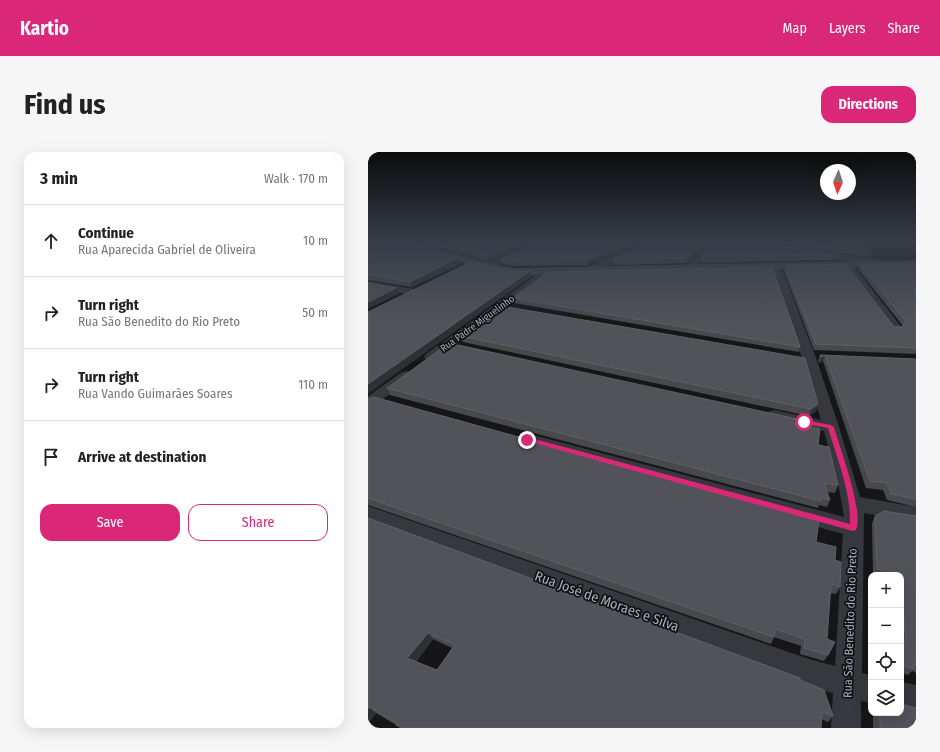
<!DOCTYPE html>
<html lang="en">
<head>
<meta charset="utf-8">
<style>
  body { margin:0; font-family:"Fira Sans Condensed",sans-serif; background:#f6f6f6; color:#222 }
  .controls { position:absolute; right:12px; bottom:12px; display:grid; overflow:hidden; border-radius:8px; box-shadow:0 4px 16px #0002 }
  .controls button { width:36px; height:36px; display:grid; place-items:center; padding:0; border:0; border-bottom:1px solid #e0e0e0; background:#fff; color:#222; font:20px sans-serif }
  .compass { position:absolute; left:452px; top:12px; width:36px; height:36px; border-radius:50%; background:#fff; box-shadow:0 4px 16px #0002; rotate:183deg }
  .stop { position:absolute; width:12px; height:12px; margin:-9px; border:3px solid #db2777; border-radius:50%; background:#fff }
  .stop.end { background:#db2777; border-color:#fff; box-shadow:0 1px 4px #0008 }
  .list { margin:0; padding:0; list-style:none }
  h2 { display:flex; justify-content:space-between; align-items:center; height:52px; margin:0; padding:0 16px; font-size:17px }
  h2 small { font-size:13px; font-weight:400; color:#767676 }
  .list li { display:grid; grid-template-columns:26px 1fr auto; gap:12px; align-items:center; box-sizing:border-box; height:72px; padding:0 16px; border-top:1px solid #e0e0e0 }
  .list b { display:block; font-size:15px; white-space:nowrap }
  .list p { margin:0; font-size:13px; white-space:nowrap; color:#767676 }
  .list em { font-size:13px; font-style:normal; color:#767676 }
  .actions { display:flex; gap:8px; padding:12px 16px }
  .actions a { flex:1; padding:9px 0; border:1px solid #db2777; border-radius:12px; text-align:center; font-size:14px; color:#db2777 }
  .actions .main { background:#db2777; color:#fff }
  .icon { flex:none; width:22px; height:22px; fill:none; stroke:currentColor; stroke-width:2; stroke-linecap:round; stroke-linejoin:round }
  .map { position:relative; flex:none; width:548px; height:576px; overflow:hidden; border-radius:12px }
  header { display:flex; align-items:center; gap:24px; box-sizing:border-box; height:56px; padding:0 20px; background:#db2777; color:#fff }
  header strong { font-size:19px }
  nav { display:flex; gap:22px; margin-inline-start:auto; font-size:14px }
  .intro { display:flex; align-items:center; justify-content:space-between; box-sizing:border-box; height:96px; padding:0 24px }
  h1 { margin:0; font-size:28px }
  .button { padding:10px 18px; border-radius:12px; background:#db2777; color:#fff; font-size:14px; font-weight:700 }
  main { display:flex; gap:24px; padding:0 24px }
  aside { flex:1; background:#fff; border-radius:12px; box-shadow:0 4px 16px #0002 }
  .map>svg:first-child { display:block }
</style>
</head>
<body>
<header>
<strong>Kartio</strong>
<nav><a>Map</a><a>Layers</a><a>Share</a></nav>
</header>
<div class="intro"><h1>Find us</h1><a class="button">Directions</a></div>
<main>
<aside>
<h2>3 min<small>Walk · 170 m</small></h2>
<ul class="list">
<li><svg class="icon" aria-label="ahead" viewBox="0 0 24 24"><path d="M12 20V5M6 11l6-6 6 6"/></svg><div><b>Continue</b><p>Rua Aparecida Gabriel de Oliveira</p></div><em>10 m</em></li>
<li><svg class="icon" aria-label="right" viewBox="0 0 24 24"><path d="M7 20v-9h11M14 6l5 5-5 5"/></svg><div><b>Turn right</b><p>Rua São Benedito do Rio Preto</p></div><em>50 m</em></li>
<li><svg class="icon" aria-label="right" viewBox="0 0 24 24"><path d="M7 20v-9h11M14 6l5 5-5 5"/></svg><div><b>Turn right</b><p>Rua Vando Guimarães Soares</p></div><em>110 m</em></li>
<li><svg class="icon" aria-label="arrive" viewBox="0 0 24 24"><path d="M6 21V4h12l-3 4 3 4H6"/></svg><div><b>Arrive at destination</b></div></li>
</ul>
<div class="actions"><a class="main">Save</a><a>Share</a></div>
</aside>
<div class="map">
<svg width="548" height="576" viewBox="0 0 548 576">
  <rect width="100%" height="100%" fill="#161618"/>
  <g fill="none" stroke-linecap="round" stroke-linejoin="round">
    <path fill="#37383d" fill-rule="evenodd" d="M175,90h11l-65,26 -3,1 -5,-3 2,-2z
      M274,90h9l-15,12 -46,18 -3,1 -5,-3 2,-2 46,-18z
      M343,90h8l-27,28h-6l-2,-2 2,-2z
      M444,97l72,12 5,3 -5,3 -75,-13 -1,-2 1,-2z
      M480,110l3,1 49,62 2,3 -2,3h-8l-49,-66z
      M408,111l5,3 34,89 24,72 21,70 56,10v16l-52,-10 -2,160 9,2v28l-10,-2v27h-30l2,-35 -24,-6 -441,-165v-16l441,153 26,7 8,-132 -312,-88 -3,-4 3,-4 6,-2 307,81 -5,-29 -15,-57 -56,-13 -2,-3 2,-3 6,-2 47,10 -20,-65 -30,-89z
      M180,116l3,1 2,2 -2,2 -115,87h-10l-2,-3 2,-3 119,-85z
      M0,129l45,8 5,3 -5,3 -45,-8z
      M39,219l5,1 2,3 -2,3 -39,28 -5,2v-12l34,-24z
      M533,530l15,3v28l-15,-3z"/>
    <path fill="#45474d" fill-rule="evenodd" d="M30,90h16l78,22 23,4 401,-8v6l-401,10 -29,-6 -87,-26z"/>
  </g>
  <path fill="#47494d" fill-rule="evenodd" d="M0,90l90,16 2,6 -48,23 -44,-7z
    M51,90h120l-52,19z
    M177,90h95l-11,7 -42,16 -72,1 -13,-2 -1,-5z
    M279,90h63l-23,21 -74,2v-6l24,-9z
    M348,90h132l24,9 -1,6 -97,-13 3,1 58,10 -1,5 -133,3 1,-6z
    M491,112h57v90l-102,-4 -30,-79 1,-5 109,61 9,-1 -45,-57z
    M145,146l287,49 -1,5 -285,-49z
    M93,184l357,68 -2,7 -7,5 -346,-74z
    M452,203l96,4v148l-29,-7 -4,-10 -17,-2 -43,-127 -4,2 -1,-2z
    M19,236l410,31 -2,4 43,62 -3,8 -8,-1 3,8 -3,7 -8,-2 -1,3 -428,-113z
    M0,247l448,143 19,18 5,27 -4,7 -6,-1 -3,46 1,16 -4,6 -24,-7 1,-8 -27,-9 -3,7 -403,-139z
    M507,364h41v157l-4,-2 -4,4 -7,-2v-98h-28l-1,-52z
    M0,366l432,162 33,36 -5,6 -7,-3v9h-421l-4,-3 -20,-12 -8,11zM65,487l19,9 -15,22 -21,-8z
    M505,561h28l15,15h-43z"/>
  <path fill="#2f3033" d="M156,90h15l-52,19 -1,-5z
    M264,90h8l-11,7 -42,16v-5z
    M337,90h5l-23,21v-5z
    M90,106l2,6 -48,23 -2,-5z
    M162,119l1,6 -163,117v-10z
    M28,136l2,6 -30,15v-7z
    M457,203l-2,6 -4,2 2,-6z
    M450,252l-2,7 -7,5 2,-7z
    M429,267l-2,7 -4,-4z
    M60,481l5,6 -20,26 -6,-7z
    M1,555l7,6 -8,11v-15z"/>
  <path fill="#525359" stroke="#5f6168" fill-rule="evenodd" d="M0,90h34l56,16 -48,24 -42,-8z
    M67,90h89l-38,14z
    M177,90h87l-3,2 -42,16 -73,1 -13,-2z
    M279,90h58l-18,16 -74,1 24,-9z
    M348,90h56l5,3 58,10 -133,2z
    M432,90h48l24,9z
    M103,110l43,10 16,-1 -162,113v-72z
    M478,112l48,63h8l4,-6 -47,-57h57v84l-100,-4 -31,-78z
    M404,115l28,80 -287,-49 35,-26z
    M0,131l28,5 -28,14z
    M134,154l303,52 13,46 -7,5 -350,-73z
    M81,191l348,76 -6,3 29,7 -2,16 11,2 9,38 -14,-2 6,17 -9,-3v4l-434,-113z
    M452,203l96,4v140l-25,-5 -4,-11 -17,-2 -45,-126 -4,2z
    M6,245l445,123 -3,22 20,5 -1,13 6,2 -1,25 -9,-3 -4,55 8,3 -7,13 -24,-7 1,-9 -29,-10 -2,8 -406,-139v-99z
    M516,359l32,5v149l-3,-1 1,5 -13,-4v-26l5,2 -5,-56v-10h-15l-1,-4 -8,-2 -2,-53z
    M0,366l432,160v2l24,10 9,26 -11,-4 -1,16h-419l-6,-3 1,-2 -28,-16 -1,2zM60,481l27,12 -18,25 -30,-12z
    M533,552l15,4v20h-36v-15h21z"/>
  <linearGradient id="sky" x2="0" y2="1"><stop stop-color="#0c0c0d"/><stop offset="0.53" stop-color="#363c48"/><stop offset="1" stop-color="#363c48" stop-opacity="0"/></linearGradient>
  <rect width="548" height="170" fill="url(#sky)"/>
  <path fill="#db2777" d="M436,268l27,5 3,2c6,22 30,84 22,103l-3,1 -330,-91 4,-3 323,87c1,-32 -13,-66 -22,-96l-27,-5v-1z"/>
  <g text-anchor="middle" stroke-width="3.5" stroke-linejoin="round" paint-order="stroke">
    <g font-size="10" fill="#a8adb8" stroke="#111113">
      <text transform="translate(109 171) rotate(-36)" y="4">Rua Padre Miguelinho</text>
    </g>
    <g font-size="12" fill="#a8adb8" stroke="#111113">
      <text transform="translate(482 471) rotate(-88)" y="4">Rua São Benedito do Rio Preto</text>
    </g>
    <g font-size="14" fill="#a8adb8" stroke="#111113">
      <text transform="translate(239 449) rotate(20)" y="5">Rua José de Moraes e Silva</text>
    </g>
  </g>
</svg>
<div class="controls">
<button>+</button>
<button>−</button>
<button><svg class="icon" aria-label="locate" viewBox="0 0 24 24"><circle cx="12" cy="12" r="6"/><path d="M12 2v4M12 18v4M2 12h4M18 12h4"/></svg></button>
<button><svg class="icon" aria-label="layers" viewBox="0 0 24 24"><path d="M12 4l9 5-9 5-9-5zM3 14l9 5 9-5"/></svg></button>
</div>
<svg class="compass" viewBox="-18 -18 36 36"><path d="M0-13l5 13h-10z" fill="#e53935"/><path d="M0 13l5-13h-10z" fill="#767676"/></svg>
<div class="stop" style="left:436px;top:270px"></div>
<div class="stop end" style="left:159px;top:288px"></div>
</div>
</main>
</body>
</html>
